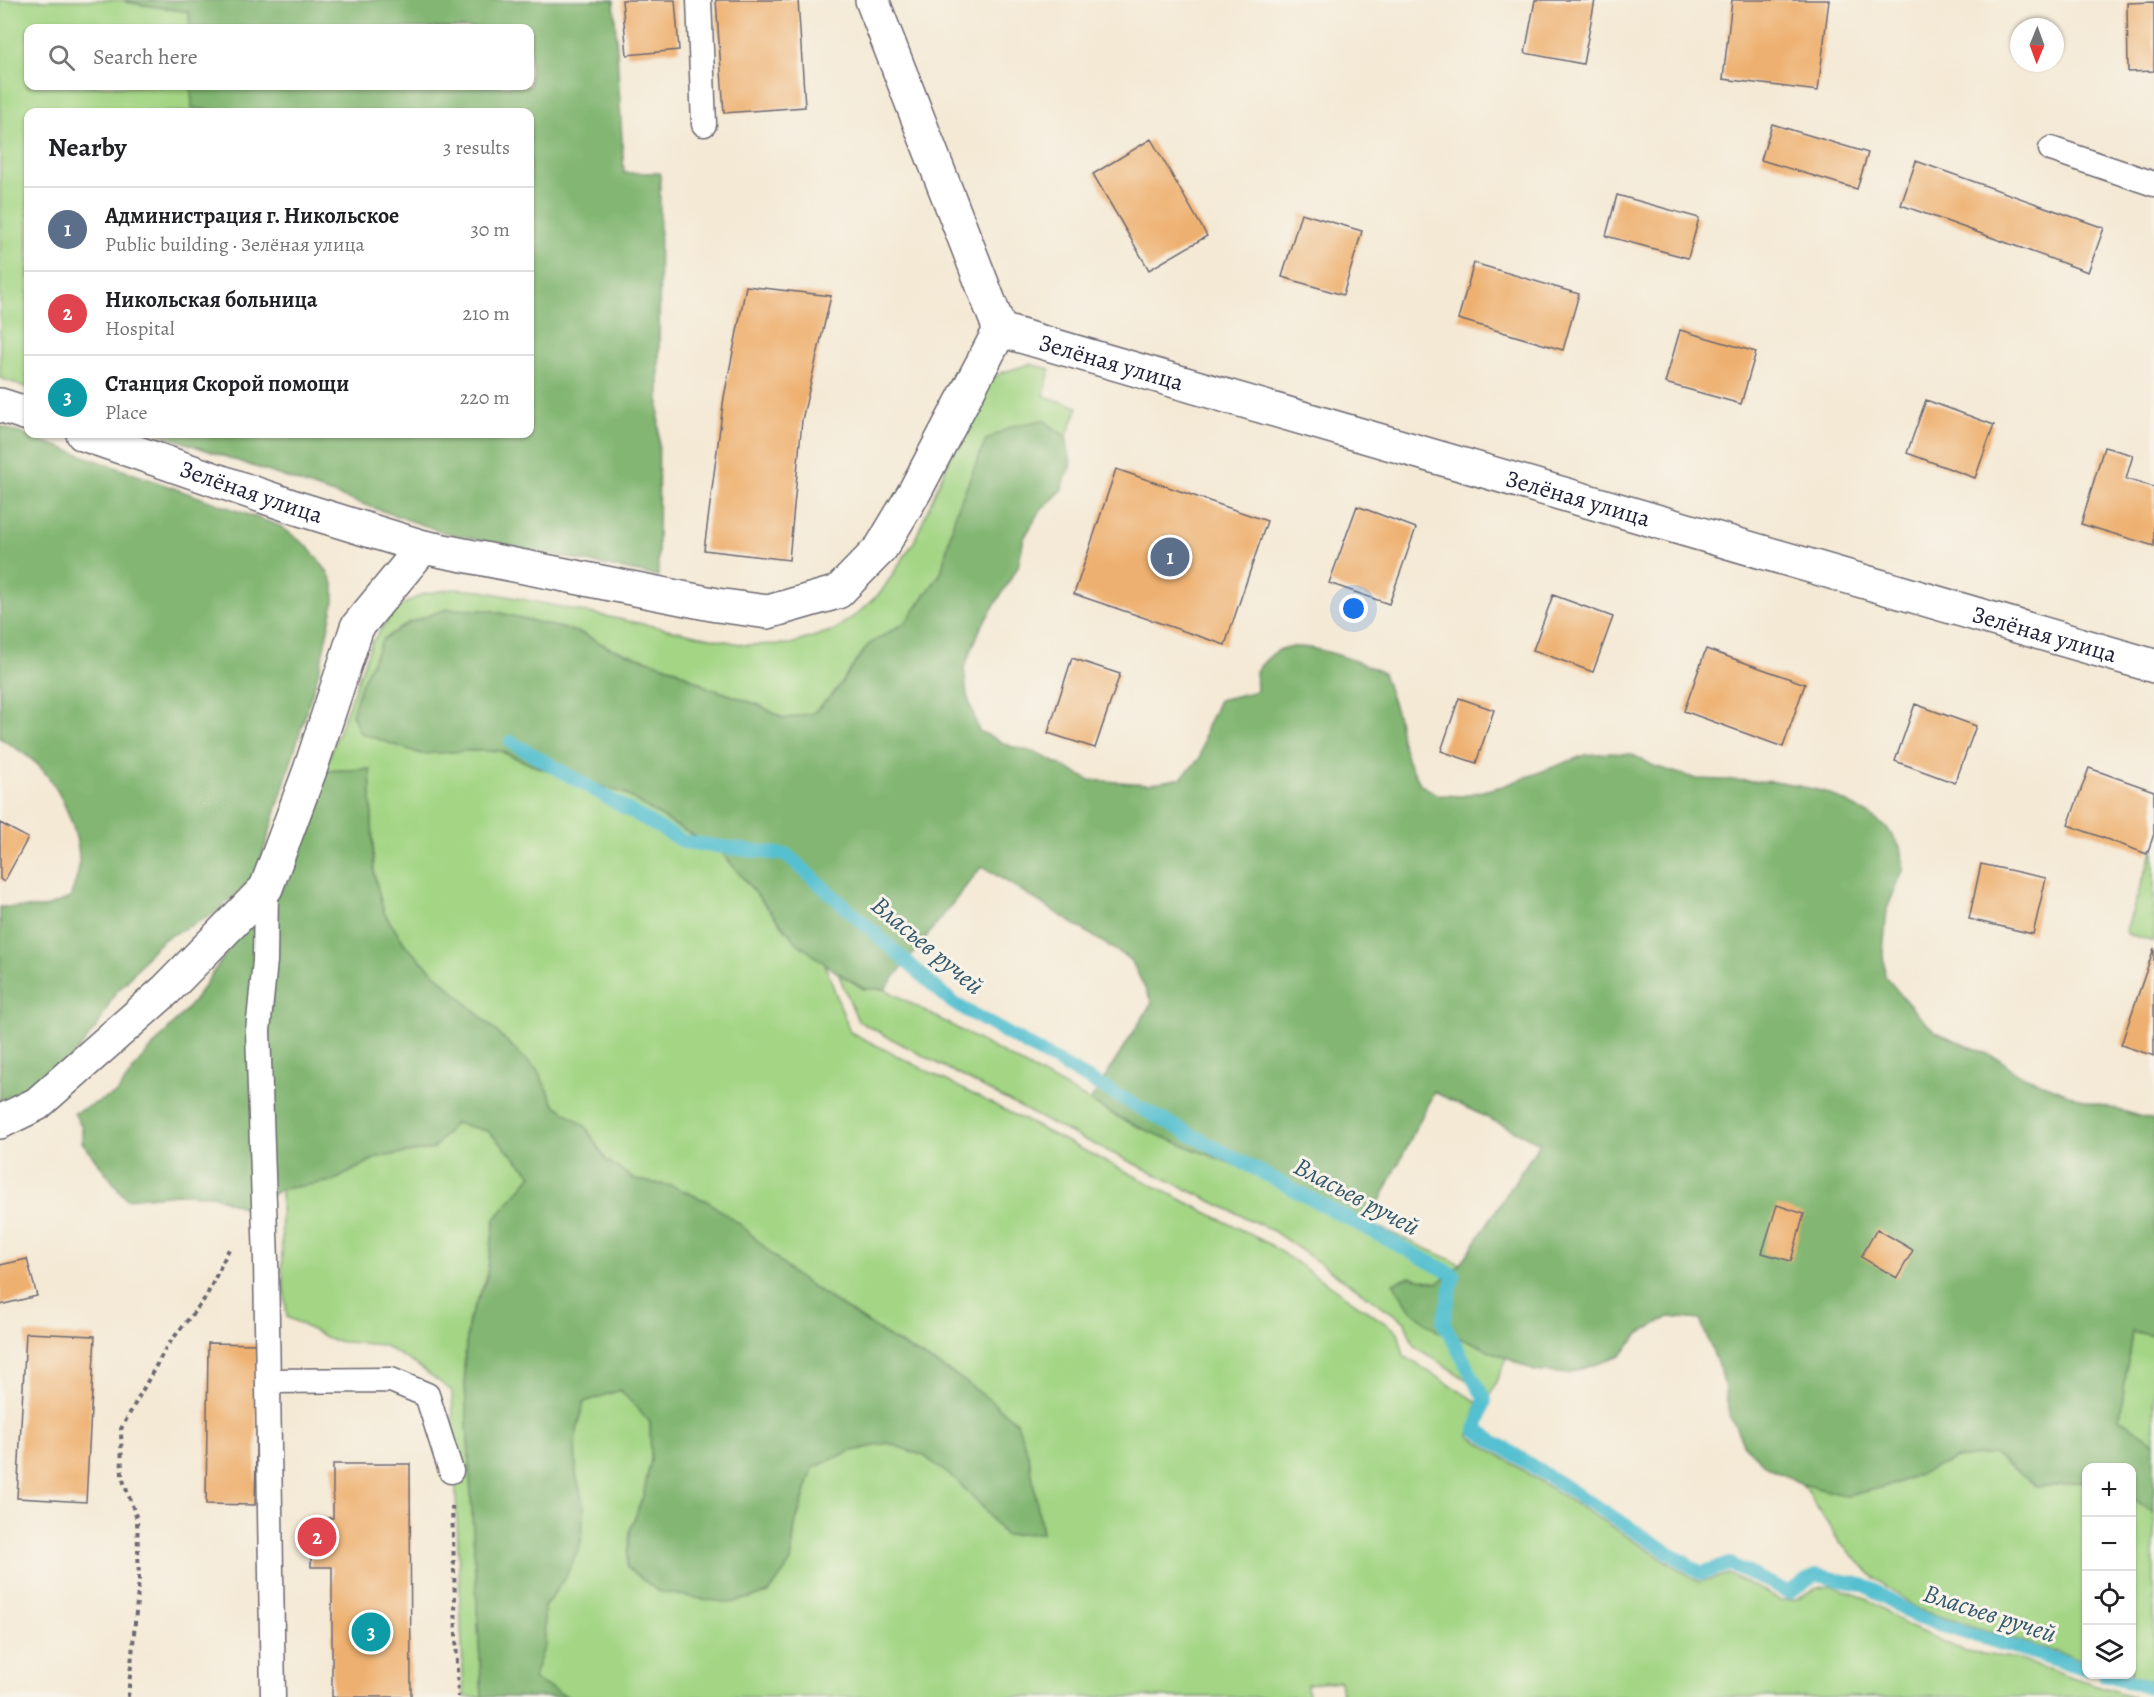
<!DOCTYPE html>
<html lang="en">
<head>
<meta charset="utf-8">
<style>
  body { margin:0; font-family:Alegreya,serif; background:#f6f6f6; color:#202124 }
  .controls { position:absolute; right:18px; bottom:18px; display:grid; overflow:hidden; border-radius:12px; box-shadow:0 2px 4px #0004 }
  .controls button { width:54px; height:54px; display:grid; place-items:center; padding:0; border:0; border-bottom:2px solid #e0e0e0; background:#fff; color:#202124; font:30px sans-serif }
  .compass { position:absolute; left:2010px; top:18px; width:54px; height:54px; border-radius:50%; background:#fff; box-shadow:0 2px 4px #0004; rotate:181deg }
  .you { position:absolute; left:1354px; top:609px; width:21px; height:21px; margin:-15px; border:4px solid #fff; border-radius:50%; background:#1a73e8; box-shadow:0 0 0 9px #1a73e833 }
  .badge { display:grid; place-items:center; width:39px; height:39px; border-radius:50%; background:#d1495b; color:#fff; font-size:20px; font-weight:700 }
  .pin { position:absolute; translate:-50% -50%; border:3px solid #fff; box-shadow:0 2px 6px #0006 }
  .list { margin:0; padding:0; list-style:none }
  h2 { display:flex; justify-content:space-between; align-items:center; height:78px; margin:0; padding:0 24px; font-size:26px }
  h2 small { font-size:20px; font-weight:400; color:#757577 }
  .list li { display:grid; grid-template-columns:39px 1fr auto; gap:18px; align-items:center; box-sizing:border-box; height:84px; padding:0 24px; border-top:2px solid #e0e0e0 }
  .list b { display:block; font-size:22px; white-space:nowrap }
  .list p { margin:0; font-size:20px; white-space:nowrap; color:#757577 }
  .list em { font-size:20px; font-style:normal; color:#757577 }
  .icon { flex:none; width:33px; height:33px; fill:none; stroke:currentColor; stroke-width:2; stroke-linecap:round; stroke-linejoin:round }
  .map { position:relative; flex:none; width:2154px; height:1697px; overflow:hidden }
  .search { position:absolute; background:#fff; box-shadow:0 2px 4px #0004; left:24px; top:24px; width:510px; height:66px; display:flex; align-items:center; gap:15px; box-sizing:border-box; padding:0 21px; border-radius:12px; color:#757577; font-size:22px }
  .panel { position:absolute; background:#fff; box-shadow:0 2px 4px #0004; left:24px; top:108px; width:510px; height:330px; border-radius:12px }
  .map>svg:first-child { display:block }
</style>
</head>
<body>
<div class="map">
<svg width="2154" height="1697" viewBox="0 0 2154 1697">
  <rect width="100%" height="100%" fill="#f7f3e8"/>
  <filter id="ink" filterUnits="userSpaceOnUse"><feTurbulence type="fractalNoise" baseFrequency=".0167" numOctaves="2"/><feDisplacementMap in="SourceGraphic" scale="12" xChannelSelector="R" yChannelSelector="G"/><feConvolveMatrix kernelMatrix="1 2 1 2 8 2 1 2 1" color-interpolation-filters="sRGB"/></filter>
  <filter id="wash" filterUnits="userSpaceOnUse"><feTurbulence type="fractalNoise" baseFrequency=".008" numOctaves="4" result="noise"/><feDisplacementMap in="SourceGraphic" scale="24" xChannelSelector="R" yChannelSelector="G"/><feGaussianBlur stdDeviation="1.35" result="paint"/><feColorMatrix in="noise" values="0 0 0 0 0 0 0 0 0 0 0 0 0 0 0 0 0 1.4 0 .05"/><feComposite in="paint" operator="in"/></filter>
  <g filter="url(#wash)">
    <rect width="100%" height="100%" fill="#f4e9d5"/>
    <path fill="#a3d584" stroke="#627c60" stroke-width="1.5" d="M0,0h125l1,2 63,10 1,16h-162v58h163l1,22 35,4h-199v276l-28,-10z
      M1030,364l20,5 -6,27 34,11 -12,30 -23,-17 -57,20 -30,72 -15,61 -35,49 -38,23 -34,48 -21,20 -29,6 -25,-14 -52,-18 -35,-19 -62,-20 -29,-15 -93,-23 -19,141h31l37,16 87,26 54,34 41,22 77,93 28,20 26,70 419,212 129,88 6,24 73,46 -8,34 230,146 30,-8 51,26 16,-1 21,-11 15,-2 36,13 40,27 58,26 47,6 121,39h-792l-2,-16 -33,3 1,13h-740l-36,-17 13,-35 -1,-38 22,-31 18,-68 -8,-34 -1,-35 9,-37 36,-12 30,32 1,38 -8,36 -13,35 161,31 4,-37 18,-57 35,-16 40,-9 36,13 31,23 26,26 23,30 38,-3 -13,-75 -72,-81 -67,-38 -97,-64 -52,-49 -69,-39 -36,-6 -30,-20 -21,-34 -31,-22 -16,-33 -132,-125 -22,-33 -10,-39 -4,-105 -46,2 48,-129 24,-34 27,-14 31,-5 28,2 263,54 46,-1 43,-14 23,-16 24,-22 33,-50 53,-125 16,-31 18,-13z
      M2154,847v95l-29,-9z
      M838,973l26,16h21l205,112c46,29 91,42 141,62 77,32 153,67 230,101l-23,19 -28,-6 28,55 31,9 38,17 -17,37 -76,-49 -9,-24 -132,-91 -225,-109 -190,-101z
      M455,1123l33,8 44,44 -37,44 -9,61 -17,39 -5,46 18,332h-18l-12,-306 -37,-27 -32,-19 -50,-4 -46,-24 -5,-49 -1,-79 52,-8 45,-24 55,-8z
      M2132,1331l22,5v107l-34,-25z
      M1993,1454l45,33 48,-6v180l-167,-51 -44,-32 -35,-35 -38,-59 46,12 47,-12 61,-25z
      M2132,1498l22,15v169l-24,-7z"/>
    <path fill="#82b672" stroke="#526c56" stroke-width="1.5" d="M125,0h489l10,173h36l-2,403 -212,-43 -286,-99h370v-322h-303l-35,-4 -1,-22h339v-58h-340l-1,-16 -63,-10z
      M1043,420l23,17 5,27 -10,27 -21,20 -16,27 -6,29 -37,60 -17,41 3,27 12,36 31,15 27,7 52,27 60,4 32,-6 19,-20 6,-29 13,-29 38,-9 -1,-20c9,-10 18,-22 33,-24 25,-3 72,15 94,26l15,45 3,21 7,22 13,24 17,10 24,1 41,-10 82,-31 24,-2 22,1 23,12 43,13 84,3 45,10 42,22 19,14 13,19 4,21 -17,41 -4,44 2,23 31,37 20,19 63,27 18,14 66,27 71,20v216l-22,-5 -12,87 34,25v70l-22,-15v-30h-46v13l-48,6 -45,-33 -37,5 -61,25 -48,12 -45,-12 -36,-18 -22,-21 -14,-29 -8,-41 -22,-55 -31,-3 -29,16 -20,23 -52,18 -33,-3 -66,-30 -31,-9 -27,-22 -18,-27 17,-6 28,6 23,-19 79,-121 -106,-51 -65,131c-47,-20 -93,-42 -140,-60 -49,-20 -95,-34 -139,-62l62,-98 -21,-43 -149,-94 -97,123h-21l-31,-19 -37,-28 -77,-93 -41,-22 -54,-34 -87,-26 -37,-16h-31l-48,3 -61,-21 -8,-19 9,-29 22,-46 25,-16 38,-14 42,1 93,23 29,15 62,20 35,19 52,18 25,14 29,-6 21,-20 34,-48 38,-23 35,-49 15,-61 30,-72 26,-14z
      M0,426l280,100 27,20 20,25 7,15v15l-14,66 -64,209 -42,38 -50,25 -13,12 -24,30 -12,12 -17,32 -21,27 -23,22 -54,27v-194l43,1 27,-10c3,-10 8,-21 9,-31 2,-31 -17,-76 -38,-99 -11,-12 -27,-21 -41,-30z
      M370,769l4,105 10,39 22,33 132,125 16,33 31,22 21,34 30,20 36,6 35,15 34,24 52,49 97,64 67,38 33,24 27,23 12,34 13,76 -38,2 -23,-30 -26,-26 -31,-23 -36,-13 -40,9 -35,16 -18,57 -4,37 -22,31 -38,10 -36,-5 -38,-7 -30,-24 3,-36 13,-35 8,-36 -1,-38 -30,-32 -36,12 -9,37 1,35 8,34 -3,35 -15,33 -22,31 1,38 -12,34 35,18h-86l-18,-332 5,-46 17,-39 9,-61 37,-44 -44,-44 -33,-8 -22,26 -55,8 -45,24 -52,8 -32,21 -37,-15 -35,-1 -51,5 -44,-57v-15l-8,-14 43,-20 22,-31 54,-60 42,-62 28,-28 25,-31 28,-72 8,-38z"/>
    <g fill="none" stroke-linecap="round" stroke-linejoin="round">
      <path stroke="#55c0d0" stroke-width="14" d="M511,742l173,100 103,13 166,148 169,95 332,177 -11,47 42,78 -9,30 225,143 29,-9 58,28 29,-17 50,11 51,32 168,51
        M2104,1674l50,15"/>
    </g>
    <g id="blocks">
      <path fill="#eeb070" d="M622,0h53l4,50 -52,5z
        M716,0h82l7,107 -81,6z
        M1535,0h60l-12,64 -58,-11z
        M1732,0h97l-11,91 -95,-12z
        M2154,2v69l-26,1 -1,-69z
        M1772,124l96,29 -11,36 -96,-29z
        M1151,139l56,97 -58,34 -56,-96z
        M1916,161l188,67 -16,44 -187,-67z
        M1617,195l82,23 -11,40 -82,-22z
        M1301,213l61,18 -19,64 -61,-18z
        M1474,263l105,31 -16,56 -105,-31z
        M746,286l85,10 -29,124 -13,140 -85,-10 20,-153z
        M1680,330l76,22 -15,52 -76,-21z
        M1926,400l68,25 -19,53 -68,-25z
        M2104,447l29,8 -7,24 28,8v59l-73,-22z
        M1116,469l151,52 -42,124 -151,-51z
        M1357,506l59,22 -27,76 -60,-21z
        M1553,595l60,22 -20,55 -60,-22z
        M1706,649l99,35 -22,63 -99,-36z
        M1072,658l48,16 -25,74 -47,-15z
        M1459,698l35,12 -18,53 -35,-12z
        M1915,704l61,22 -21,57 -60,-22z
        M2089,768l65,23v43l-7,20 -79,-29z
        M0,823l28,15 -24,44 -4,-3z
        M1981,864l65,14 -13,56 -64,-15z
        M2154,948v108l-33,-11z
        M1777,1205l27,9 -13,47 -29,-8z
        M1877,1229l36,21 -16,28 -36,-21z
        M27,1259l10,37 -37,9v-40z
        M26,1333l69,3 -9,166 -69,-4z
        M208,1343l50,1 -3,161 -49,-1z
        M333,1464h77l1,233h-79v-130h-21v-49h22z"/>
    </g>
  </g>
  <g filter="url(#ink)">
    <use href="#blocks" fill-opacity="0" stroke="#6c6871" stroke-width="1.5"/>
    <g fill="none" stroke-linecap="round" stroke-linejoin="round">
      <g stroke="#6c6871" stroke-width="27">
        <path id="lane" d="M699,0l5,124
          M2051,149l103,35
          M266,888l-1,73 -7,70 8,230 7,436
          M268,1381l123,-1 36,15 24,76"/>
      </g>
      <g stroke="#6c6871" stroke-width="36">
        <g id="street">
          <path id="s1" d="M1000,330l1154,336"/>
          <path d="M0,405l28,9"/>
          <path id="s2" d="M83,434l214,74 126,39 294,58 51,7 70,-20 43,-44 34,-57 85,-161 -128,-330"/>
          <path d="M0,1122l37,-18 129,-114 100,-102 44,-118 47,-143 66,-80"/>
        </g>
      </g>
      <path stroke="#6c6871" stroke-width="4" stroke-dasharray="4.5 4.5" stroke-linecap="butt" d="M452,1506l6,191
        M128,1697l11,-117 -2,-61 -15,-42 -1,-48 46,-83 39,-49 23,-48"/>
      <use href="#lane" stroke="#fff" stroke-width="24"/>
      <use href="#street" stroke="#fff" stroke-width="33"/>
    </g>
  </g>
  <g text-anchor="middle" stroke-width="6" stroke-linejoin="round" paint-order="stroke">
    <g font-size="24" fill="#22223b" stroke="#f7f3e8">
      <text dy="8" stroke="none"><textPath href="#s1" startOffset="116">Зелёная улица</textPath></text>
      <text dy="8" stroke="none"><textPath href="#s2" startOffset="178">Зелёная улица</textPath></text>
      <text dy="8" stroke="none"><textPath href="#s1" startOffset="602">Зелёная улица</textPath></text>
      <text dy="8" stroke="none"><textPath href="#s1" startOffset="1088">Зелёная улица</textPath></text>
    </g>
    <g font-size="26" font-style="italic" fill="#34596f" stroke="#f7f3e8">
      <text transform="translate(928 945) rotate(40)" y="9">Власьев ручей</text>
      <text transform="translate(1357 1196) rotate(28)" y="9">Власьев ручей</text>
      <text transform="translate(1990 1613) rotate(18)" y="9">Власьев ручей</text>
    </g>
  </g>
</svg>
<div class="controls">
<button>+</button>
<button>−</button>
<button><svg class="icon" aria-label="locate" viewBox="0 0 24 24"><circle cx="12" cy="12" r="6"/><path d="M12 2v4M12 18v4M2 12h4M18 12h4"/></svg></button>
<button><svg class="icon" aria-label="layers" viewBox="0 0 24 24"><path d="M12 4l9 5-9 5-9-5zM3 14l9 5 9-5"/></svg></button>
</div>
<svg class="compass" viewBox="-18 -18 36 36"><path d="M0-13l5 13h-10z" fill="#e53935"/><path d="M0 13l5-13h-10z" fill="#757577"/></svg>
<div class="you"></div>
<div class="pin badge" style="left:1170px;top:557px;background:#5c6f8a">1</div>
<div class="pin badge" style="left:317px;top:1537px;background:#e0444e">2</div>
<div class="pin badge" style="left:371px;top:1632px;background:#0f9aa8">3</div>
<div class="search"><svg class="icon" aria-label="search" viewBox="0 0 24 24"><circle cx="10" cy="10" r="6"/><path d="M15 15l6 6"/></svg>Search here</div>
<section class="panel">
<h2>Nearby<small>3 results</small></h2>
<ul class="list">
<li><span class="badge" style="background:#5c6f8a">1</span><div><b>Администрация г. Никольское</b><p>Public building · Зелёная улица</p></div><em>30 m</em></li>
<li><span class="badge" style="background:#e0444e">2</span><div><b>Никольская больница</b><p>Hospital</p></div><em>210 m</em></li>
<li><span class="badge" style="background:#0f9aa8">3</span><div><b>Станция Скорой помощи</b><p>Place</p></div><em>220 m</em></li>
</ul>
</section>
</div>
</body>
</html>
